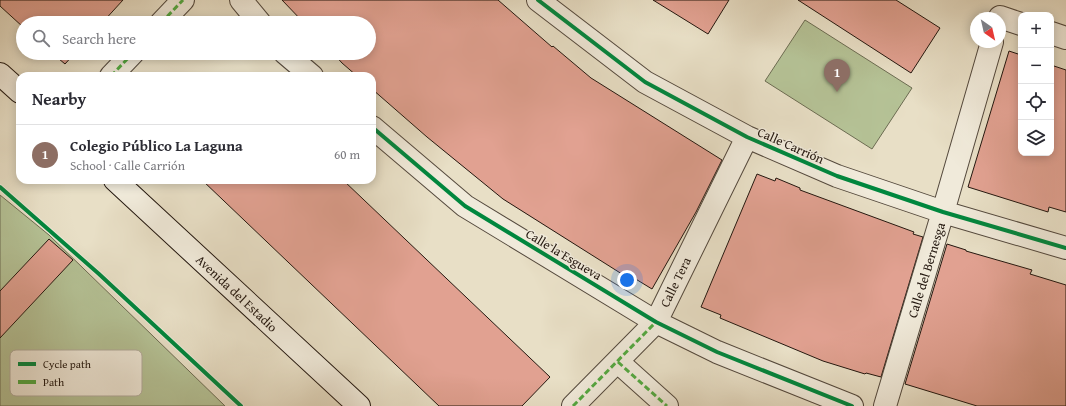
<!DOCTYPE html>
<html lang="en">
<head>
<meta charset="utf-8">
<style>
  body { margin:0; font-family:"Gentium Book Plus",serif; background:#f7f7f7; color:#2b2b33 }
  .controls { position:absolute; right:12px; top:12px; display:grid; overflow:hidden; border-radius:8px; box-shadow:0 2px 10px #0003 }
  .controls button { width:36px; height:36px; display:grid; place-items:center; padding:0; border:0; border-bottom:1px solid #e1e1e2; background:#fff; color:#2b2b33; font:20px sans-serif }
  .compass { position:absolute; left:970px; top:12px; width:36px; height:36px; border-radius:50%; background:#fff; box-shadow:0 2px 10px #0003; rotate:146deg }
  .you { position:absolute; left:627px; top:280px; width:14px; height:14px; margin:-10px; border:3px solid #fff; border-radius:50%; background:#1a73e8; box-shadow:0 0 0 6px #1a73e833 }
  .badge { display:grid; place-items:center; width:26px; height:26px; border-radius:50%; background:#ea580c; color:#fff; font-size:13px; font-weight:700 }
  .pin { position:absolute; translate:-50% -33px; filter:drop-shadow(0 1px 2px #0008) }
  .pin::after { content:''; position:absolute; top:21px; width:14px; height:12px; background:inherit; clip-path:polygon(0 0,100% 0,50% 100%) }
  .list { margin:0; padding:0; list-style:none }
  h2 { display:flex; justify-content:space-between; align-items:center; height:52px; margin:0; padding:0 16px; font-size:17px }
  h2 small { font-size:13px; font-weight:400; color:#7c7c81 }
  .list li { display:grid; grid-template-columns:26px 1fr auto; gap:12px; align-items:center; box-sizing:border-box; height:60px; padding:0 16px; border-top:1px solid #e1e1e2 }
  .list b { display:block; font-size:15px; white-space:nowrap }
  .list p { margin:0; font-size:13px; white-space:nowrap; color:#7c7c81 }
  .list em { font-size:13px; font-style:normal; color:#7c7c81 }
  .icon { flex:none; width:22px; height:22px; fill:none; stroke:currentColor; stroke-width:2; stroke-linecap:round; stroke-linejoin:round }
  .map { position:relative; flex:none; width:1066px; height:406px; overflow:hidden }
  .search { position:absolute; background:#fff; box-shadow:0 2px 10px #0003; left:16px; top:16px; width:360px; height:44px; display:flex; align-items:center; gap:10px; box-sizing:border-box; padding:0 14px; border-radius:22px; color:#7c7c81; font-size:15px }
  .panel { position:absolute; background:#fff; box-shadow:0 2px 10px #0003; left:16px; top:72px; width:360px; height:112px; border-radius:12px }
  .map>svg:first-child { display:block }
</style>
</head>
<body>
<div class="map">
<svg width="1066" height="406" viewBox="0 0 1066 406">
  <rect width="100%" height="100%" fill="#e8dfc6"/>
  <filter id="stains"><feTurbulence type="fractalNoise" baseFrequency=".005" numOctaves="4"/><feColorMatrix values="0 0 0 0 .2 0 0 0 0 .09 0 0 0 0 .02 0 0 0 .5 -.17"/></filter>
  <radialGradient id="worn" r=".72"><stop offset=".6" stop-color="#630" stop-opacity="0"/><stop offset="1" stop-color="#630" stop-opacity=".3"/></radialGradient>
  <path fill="#b5c296" stroke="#6c6c52" d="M805,20l107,68 -40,61 -107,-68z
    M0,195l49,40 176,171h-225z"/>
  <path fill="#e1a191" stroke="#23170f" d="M0,0h123l-21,23h-79v4l-23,-21z
    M282,0h216l54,47 1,-1 38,32 131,82 -26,52 -44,77 -18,-11 -1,3 -130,-82 -76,-62 -55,-48v-13h-15l-15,-13 -9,-10h36v-30h-65z
    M653,0h76l-21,34z
    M798,0h98l44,28 -29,45z
    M1009,51l12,4v98h30v-88l15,5v142l-17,-5 -1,5 -80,-25z
    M52,53h23l-10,11z
    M757,174l18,7 1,-3 24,10v2l114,42 -1,2 10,3 -42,140 -15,-4 -1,1 -42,-13 -103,-43 1,-3 -20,-8z
    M202,180h141l207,197 -28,29h-83z
    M49,239l24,21 -73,78v-47z
    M947,244l19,6v1l66,19 -2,4 36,11v121h-89l-72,-22z"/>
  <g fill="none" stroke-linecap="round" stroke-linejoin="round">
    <g stroke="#54493d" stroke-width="24">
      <path id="street" d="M241,0l19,23
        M538,0l107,82 102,55 90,39 106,36 123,36
        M1000,17l21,7
        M161,23l22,-23
        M1051,33l15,5
        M285,53l27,23
        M111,76l22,-23
        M372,127l93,79 191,116 61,30 135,54
        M618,362l49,44
        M573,406l83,-84 91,-185
        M885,406l58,-194 49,-170"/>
    </g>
    <g stroke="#23170f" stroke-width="24">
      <path id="secondary" d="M0,74l20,18
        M115,180l244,226"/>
    </g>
    <use href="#street" stroke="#f0eada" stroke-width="22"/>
    <use href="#secondary" stroke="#f0eada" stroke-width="22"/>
    <path stroke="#53a941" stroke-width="3" stroke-dasharray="6 3" stroke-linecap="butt" d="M161,23l22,-23
      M111,76l22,-23
      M618,362l49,44
      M573,406l83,-84"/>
    <g stroke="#f0eada" stroke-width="6">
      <path id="cycleway" d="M538,0l107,82 102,55 90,39 106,36 123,36
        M372,127l93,79 191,116 61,30 135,54
        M0,187l99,87 142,132"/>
    </g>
    <use href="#cycleway" stroke="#00873e" stroke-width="4"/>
  </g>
  <g text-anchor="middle" stroke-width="3" stroke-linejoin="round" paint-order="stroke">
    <g font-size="13" fill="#23170f" stroke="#f0eada">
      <text transform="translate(791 145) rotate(24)" y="5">Calle Carrión</text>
      <text transform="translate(564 254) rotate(31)" y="5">Calle la Esgueva</text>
      <text transform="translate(926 270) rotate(-73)" y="5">Calle del Bernesga</text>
      <text transform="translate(675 282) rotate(-64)" y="5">Calle Tera</text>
      <text transform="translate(237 293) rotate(43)" y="5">Avenida del Estadio</text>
    </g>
  </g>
  <rect x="10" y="350" width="132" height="46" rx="6" fill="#f0eada" stroke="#b2ab9d" stroke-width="1"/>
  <rect x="18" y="362" width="18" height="4" fill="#00873e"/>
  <rect x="18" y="380" width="18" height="4" fill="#53a941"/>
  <g font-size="11" fill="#23170f">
    <text x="43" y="368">Cycle path</text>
    <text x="43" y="386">Path</text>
  </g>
  <rect width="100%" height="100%" filter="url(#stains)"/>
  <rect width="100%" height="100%" fill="url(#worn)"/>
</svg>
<div class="controls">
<button>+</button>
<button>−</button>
<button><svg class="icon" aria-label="locate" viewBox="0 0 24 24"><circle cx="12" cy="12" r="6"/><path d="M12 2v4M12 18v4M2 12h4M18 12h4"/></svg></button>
<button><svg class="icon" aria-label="layers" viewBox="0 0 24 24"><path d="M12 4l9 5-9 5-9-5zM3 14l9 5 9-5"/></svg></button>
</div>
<svg class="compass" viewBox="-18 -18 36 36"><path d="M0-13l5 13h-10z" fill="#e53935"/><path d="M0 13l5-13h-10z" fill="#7c7c81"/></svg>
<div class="you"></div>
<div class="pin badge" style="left:837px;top:92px;background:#8d6e63">1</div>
<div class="search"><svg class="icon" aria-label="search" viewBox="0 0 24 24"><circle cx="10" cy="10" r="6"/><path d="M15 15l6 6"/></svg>Search here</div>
<section class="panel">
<h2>Nearby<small></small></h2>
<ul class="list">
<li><span class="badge" style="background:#8d6e63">1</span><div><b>Colegio Público La Laguna</b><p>School · Calle Carrión</p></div><em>60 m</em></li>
</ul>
</section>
</div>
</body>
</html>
